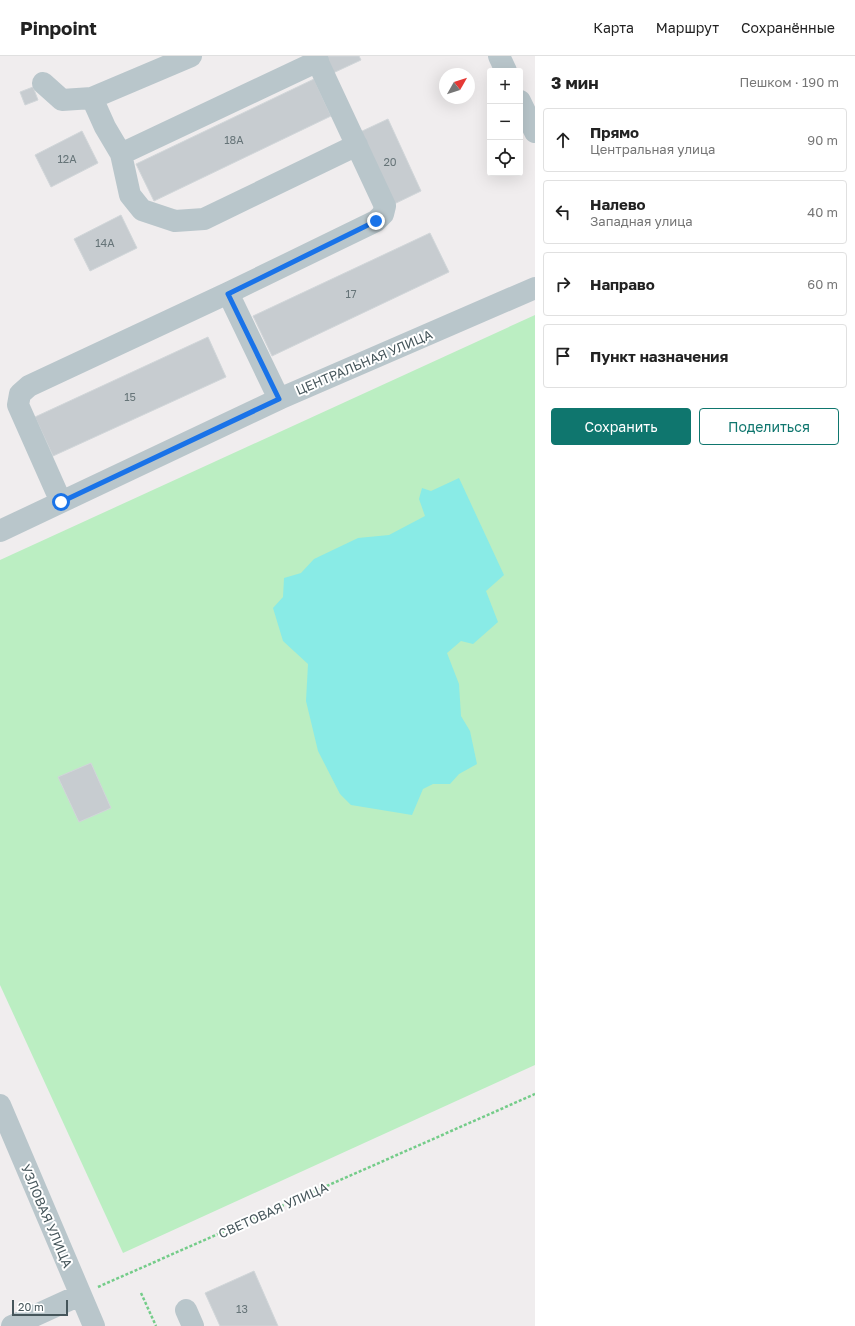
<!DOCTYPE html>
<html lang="ru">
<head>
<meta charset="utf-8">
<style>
  body { margin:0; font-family:"Golos Text",sans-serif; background:#f6f6f6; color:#222 }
  .controls { position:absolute; right:12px; top:12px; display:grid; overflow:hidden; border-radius:4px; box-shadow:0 4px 16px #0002 }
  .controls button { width:36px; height:36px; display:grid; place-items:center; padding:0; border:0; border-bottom:1px solid #e0e0e0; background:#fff; color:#222; font:20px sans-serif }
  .compass { position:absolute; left:439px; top:12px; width:36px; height:36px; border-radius:50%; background:#fff; box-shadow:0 4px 16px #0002; rotate:51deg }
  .scale { position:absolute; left:12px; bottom:10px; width:56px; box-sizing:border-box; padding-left:4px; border:2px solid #46565b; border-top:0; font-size:11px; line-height:14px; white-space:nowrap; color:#46565b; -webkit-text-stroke:3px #fff; paint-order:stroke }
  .stop { position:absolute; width:12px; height:12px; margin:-9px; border:3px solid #1a73e8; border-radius:50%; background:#fff }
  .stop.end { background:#1a73e8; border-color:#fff; box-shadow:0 1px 4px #0008 }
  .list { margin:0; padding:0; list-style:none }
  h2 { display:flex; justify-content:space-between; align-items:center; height:52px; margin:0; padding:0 16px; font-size:17px }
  h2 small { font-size:13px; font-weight:400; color:#767676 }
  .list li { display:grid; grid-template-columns:26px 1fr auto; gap:12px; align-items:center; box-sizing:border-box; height:64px; margin:0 8px 8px; padding:0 8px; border:1px solid #e0e0e0; border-radius:4px }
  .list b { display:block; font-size:15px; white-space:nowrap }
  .list p { margin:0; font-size:13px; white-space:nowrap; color:#767676 }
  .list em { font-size:13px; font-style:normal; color:#767676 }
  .actions { display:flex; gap:8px; padding:12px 16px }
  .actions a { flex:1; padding:9px 0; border:1px solid #0f766e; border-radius:4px; text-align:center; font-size:14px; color:#0f766e }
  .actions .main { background:#0f766e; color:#fff }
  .icon { flex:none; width:22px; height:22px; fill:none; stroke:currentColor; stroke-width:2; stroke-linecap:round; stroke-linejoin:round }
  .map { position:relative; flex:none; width:535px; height:1270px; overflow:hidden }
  header { display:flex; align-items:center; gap:24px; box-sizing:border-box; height:56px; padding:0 20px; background:#fff; border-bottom:1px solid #e0e0e0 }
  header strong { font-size:19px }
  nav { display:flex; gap:22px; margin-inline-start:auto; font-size:14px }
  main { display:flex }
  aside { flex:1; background:#fff }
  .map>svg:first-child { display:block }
</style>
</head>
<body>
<header>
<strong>Pinpoint</strong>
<nav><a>Карта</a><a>Маршрут</a><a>Сохранённые</a></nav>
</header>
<main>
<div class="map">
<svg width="535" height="1270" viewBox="0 0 535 1270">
  <rect width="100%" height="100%" fill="#f0edee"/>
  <path fill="#bbeec2" d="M535,259v750l-412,188 -123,-268v-425z"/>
  <path fill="#89ebe6" d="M459,422l45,97 -18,16 12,31 -25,22 -12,-3 -14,12 12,31 2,32 9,15 7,33 -18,10 -9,10h-17l-10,5 -11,26 -61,-10 -11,-11 -22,-43 -12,-50 2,-37 -25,-23 -10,-33 10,-11 1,-19 17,-5 13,-14 44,-21 31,-3 36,-19 -6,-17 3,-11 9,3z"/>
  <path fill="#c7ccd0" stroke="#d1d6d9" d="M325,0h34l2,4 -28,13z
    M314,23l17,37 -177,85 -18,-37z
    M33,31l5,13 -13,5 -5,-13z
    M388,63l33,72 -29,14 -34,-72z
    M82,75l16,32 -47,24 -16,-32z
    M121,159l16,33 -47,23 -16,-32z
    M430,177l19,39 -177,84 -19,-40z
    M208,281l18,40 -173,79 -18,-39z
    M91,707l20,45 -32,14 -21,-45z
    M254,1215l24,55h-58l-15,-33z"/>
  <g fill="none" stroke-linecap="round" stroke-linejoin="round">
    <path stroke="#74cc89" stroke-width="2.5" stroke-dasharray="3 2" stroke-linecap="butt" d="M98,1231l437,-193
      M141,1237l15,33"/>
    <path stroke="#b9c6cb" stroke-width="22" d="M499,0l7,15
      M43,27l19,17 30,-2 99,-42
      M92,42l13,29 16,27 9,41 12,15 33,11 29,-2 153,-74
      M520,45l15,31
      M121,98l197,-93
      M228,237l51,106
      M61,446l-43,-97 2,-11 9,-8 199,-93 148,-72 7,-7 2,-8 -70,-150
      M0,475l279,-132 256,-111
      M0,1049l94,221
      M186,1254l7,16
      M12,1270l68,-31"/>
  </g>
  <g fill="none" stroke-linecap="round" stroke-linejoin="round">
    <path stroke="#1a73e8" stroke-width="5" d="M61,446l218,-103 -51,-105 148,-73"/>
  </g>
  <g text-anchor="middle" stroke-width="4" stroke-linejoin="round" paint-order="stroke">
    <g font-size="11" fill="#667478">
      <text x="234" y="88">18А</text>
      <text x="67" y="107">12А</text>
      <text x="390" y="110">20</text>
      <text x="105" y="191">14А</text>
      <text x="351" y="242">17</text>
      <text x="130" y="345">15</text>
      <text x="242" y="1257">13</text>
    </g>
    <g font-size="13" fill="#46565b" stroke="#fff">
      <text transform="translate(364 306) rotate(-23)" y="5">ЦЕНТРАЛЬНАЯ УЛИЦА</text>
      <text transform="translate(273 1154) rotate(-24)" y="5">СВЕТОВАЯ УЛИЦА</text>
      <text transform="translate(47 1160) rotate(67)" y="5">УЗЛОВАЯ УЛИЦА</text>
    </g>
  </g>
</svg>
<div class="controls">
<button>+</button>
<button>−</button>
<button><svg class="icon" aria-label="locate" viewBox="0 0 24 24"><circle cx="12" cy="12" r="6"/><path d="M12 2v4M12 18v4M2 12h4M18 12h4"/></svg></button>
</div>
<svg class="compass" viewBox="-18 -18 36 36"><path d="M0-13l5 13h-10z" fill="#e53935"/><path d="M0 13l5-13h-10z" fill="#767676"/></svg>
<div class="scale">20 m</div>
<div class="stop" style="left:61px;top:446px"></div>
<div class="stop end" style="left:376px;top:165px"></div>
</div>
<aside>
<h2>3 мин<small>Пешком · 190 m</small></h2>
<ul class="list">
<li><svg class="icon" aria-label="ahead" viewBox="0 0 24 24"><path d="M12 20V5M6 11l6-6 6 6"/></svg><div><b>Прямо</b><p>Центральная улица</p></div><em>90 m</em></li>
<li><svg class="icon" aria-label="left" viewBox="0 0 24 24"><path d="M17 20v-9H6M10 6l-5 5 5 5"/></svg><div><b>Налево</b><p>Западная улица</p></div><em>40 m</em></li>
<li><svg class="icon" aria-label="right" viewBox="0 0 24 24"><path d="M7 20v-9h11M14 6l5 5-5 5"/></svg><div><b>Направо</b></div><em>60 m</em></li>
<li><svg class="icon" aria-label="arrive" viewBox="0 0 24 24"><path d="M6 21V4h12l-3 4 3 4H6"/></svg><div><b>Пункт назначения</b></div></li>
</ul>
<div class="actions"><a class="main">Сохранить</a><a>Поделиться</a></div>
</aside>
</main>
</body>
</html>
